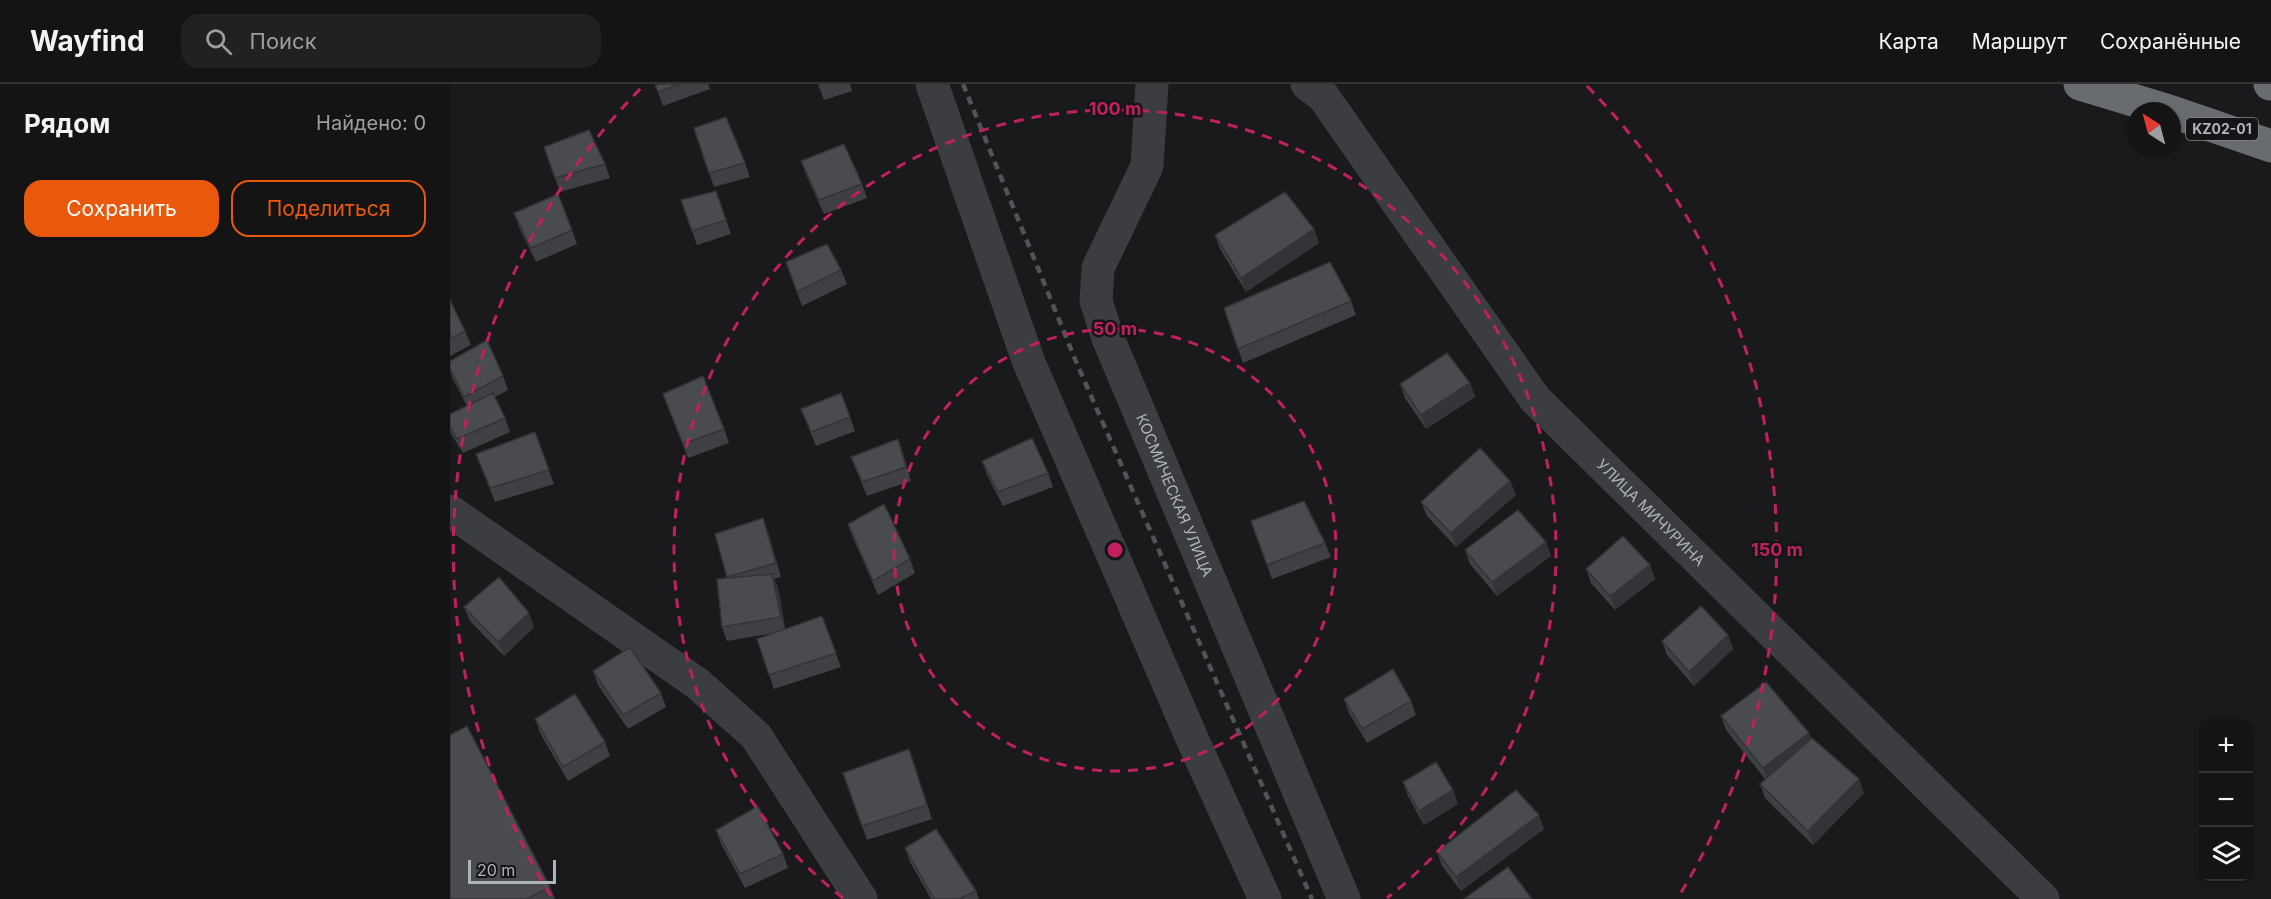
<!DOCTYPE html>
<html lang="ru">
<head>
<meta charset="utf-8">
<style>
  body { margin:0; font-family:Inter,sans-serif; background:#212122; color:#f1f3f6 }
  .controls { position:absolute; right:18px; bottom:18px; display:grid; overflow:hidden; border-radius:12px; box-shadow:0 2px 4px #0004 }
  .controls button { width:54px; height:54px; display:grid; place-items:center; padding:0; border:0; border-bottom:2px solid #333334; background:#141415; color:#f1f3f6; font:30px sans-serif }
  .compass { position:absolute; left:1677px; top:18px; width:54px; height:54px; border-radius:50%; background:#141415; box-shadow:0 2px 4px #0004; rotate:324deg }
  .scale { position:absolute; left:18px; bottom:15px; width:88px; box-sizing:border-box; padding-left:6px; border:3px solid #aeb4ba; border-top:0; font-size:16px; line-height:21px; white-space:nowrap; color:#aeb4ba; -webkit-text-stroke:4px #151517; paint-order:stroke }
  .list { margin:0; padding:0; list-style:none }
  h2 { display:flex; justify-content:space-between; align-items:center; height:78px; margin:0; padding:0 24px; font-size:26px }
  h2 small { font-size:20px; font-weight:400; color:#9d9ea0 }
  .actions { display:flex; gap:12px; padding:18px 24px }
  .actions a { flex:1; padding:14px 0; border:2px solid #ea580c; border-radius:18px; text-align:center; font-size:21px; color:#ea580c }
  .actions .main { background:#ea580c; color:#fff }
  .icon { flex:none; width:33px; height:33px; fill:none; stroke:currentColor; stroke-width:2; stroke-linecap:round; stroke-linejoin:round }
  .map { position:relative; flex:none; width:1821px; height:815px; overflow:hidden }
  header { display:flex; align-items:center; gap:36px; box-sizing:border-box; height:84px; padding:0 30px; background:#141415; border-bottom:2px solid #333334 }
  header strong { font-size:28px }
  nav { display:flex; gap:33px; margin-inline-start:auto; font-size:21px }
  .search { width:420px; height:54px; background:#212122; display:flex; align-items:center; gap:15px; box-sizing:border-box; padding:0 21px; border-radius:18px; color:#9d9ea0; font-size:22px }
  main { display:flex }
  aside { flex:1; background:#141415 }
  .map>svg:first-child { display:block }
</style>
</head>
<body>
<header>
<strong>Wayfind</strong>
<div class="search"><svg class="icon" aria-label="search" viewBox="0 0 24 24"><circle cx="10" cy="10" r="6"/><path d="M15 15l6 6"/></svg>Поиск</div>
<nav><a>Карта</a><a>Маршрут</a><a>Сохранённые</a></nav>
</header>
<main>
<aside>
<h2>Рядом<small>Найдено: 0</small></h2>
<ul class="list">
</ul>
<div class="actions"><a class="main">Сохранить</a><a>Поделиться</a></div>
</aside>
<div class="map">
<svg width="1821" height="815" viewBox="0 0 1821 815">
  <rect width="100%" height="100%" fill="#1a1a1c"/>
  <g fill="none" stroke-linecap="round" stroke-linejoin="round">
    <g stroke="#3b3d41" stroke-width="33">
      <path d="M482,0l96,276 166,383 71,156"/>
      <path id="s1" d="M702,0l-5,82 -49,102 -2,33 12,37 236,561"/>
      <path id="s2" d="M857,0l16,12 212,303 508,500"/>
      <path d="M0,427l248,173 58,52 105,163"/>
    </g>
    <path stroke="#686c71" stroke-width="33" d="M1630,0l89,27
      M1820,0h1
      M1722,28l99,34"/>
    <path stroke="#505357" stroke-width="4.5" stroke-dasharray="8 6" stroke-linecap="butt" d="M513,0l114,280 235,535"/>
  </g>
  <path fill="#3f4043" d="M205,0h53l2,5 -47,17z
    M368,0h32l2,7 -28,9z
    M244,44l51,35 5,14 -36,10z
    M94,63l61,17 5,14 -50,14z
    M351,77l61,23 5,14 -43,16 -18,-39z
    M266,107l15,43 -34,11 -16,-45z
    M64,129l58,17 5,14 -41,18 -17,-35z
    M864,145l5,14 -73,49 -26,-43 -5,-14z
    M336,178l55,8 6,14 -45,22z
    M0,216l15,31 6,14 -21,11z
    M901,217l5,14 -113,48 -5,-14z
    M0,277l53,15 5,14 -13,7 10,21 5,14 -47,21 -13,-21v-18l17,-8 -15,-29 -2,-7z
    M1020,299l5,14 -49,32 -21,-31 -5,-14z
    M391,309l14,38 -39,15 -15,-37z
    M218,324l56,21 5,14 -41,15z
    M85,348l19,52 -59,18 -19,-48z
    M448,355l5,14 8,28 -44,15 -16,-39z
    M532,377l66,12 5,14 -50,19 -16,-31z
    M1060,397l6,14 -60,52 -29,-31 -6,-14z
    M801,437l74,22 6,14 -59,22z
    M398,440l62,35 5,14 -37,22 -25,-57z
    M318,448l13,45 -7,2 4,9 7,41 37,-13 19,51 -67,22 -17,-50 18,-6 -48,8 -5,-14 6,-49 -13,-44z
    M1096,458l5,14 -54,40 -27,-32 -5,-14z
    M1200,481l5,14 -40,31 -24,-27 -5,-14z
    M14,523l70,20 -30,29 -34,-35z
    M1278,551l5,14 -39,37 -27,-31 -5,-14z
    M143,587l68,22 5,14 -38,22 -30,-44z
    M894,615l67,2 5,14 -49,28 -18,-30z
    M1271,632l90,23 53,54 -51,52 -48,-47 -5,-14 5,-5 -39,-49z
    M85,635l70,23 5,14 -42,25 -28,-48z
    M459,665l23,70 -65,21 -24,-67z
    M953,698l50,8 5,14 -34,21 -16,-29z
    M1094,745l-83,62 -19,-25 -5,-14z
    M266,746l67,24 5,14 -43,20 -24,-44z
    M455,764l71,43 3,8h-48l-21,-37z
    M100,803l5,12h-105z"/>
  <path fill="#333437" d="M864,145l5,14 -73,49 -5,-14z
    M1020,299l5,14 -49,32 -5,-14z
    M448,355l5,14 8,28 -5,-14z
    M1060,397l6,14 -60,52 -5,-14z
    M313,434l5,14 13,45 -5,-14z
    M1096,458l5,14 -54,40 -5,-14z
    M1200,481l5,14 -40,31 -5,-14z
    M322,490l6,14 8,43 -5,-14z
    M79,529l5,14 -30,29 -6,-14z
    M1278,551l5,14 -39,37 -5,-14z
    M1359,649l5,14 -46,36 -5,-15z
    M1409,695l5,14 -51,52 -5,-14z
    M1003,706l5,14 -34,21 -5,-14z
    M1089,731l5,14 -83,62 -5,-14z"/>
  <path fill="#494b4e" stroke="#333437" stroke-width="1.5" d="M205,0h25l-22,8z
    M276,33l19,46 -36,10 -15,-45z
    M139,46l16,34 -50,14 -11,-31z
    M394,60l18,40 -43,16 -18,-39z
    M266,107l10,29 -34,11 -11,-31z
    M835,108l29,37 -73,49 -26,-43z
    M108,110l14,36 -41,18 -17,-35z
    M377,160l14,26 -44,22 -11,-30z
    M880,178l21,39 -113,48 -14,-41z
    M0,216l15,31 -15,8z
    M37,256l16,36 -39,21 -14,-29v-7z
    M997,269l23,30 -49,32 -21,-31z
    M253,292l21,53 -41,15 -20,-50z
    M43,309l12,25 -48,21 -7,-12v-13z
    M391,309l9,24 -39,15 -10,-23z
    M85,348l14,38 -59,18 -14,-34z
    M582,354l16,35 -50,19 -16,-31z
    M448,355l8,28 -44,15 -11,-25z
    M1030,364l30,33 -59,52 -30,-31z
    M854,417l21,42 -58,22 -16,-44z
    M434,420l26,55 -37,22 -25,-57z
    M1068,426l28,32 -54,40 -27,-32z
    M313,434l13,45 -49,14 -12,-43z
    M1173,452l27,29 -40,31 -24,-27z
    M322,490l9,43 -59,10 -5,-48z
    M49,493l30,36 -31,29 -34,-35z
    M1251,522l27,29 -39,37 -27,-31z
    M372,532l14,37 -67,22 -12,-36z
    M180,563l31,46 -38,22 -30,-44z
    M943,585l18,32 -49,28 -18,-30z
    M1316,598l43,51 -46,35 -42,-52z
    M125,610l30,48 -42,25 -28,-48z
    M17,642l83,161 -23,12h-77v-164z
    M1362,654l47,41 -51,52 -48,-47z
    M459,665l18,56 -65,21 -19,-53z
    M986,678l17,28 -34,21 -16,-29z
    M1066,706l23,25 -83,62 -19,-25z
    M308,722l25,48 -43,20 -24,-44z
    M486,745l40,62 -17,8h-25l-29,-51z
    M1058,783l24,32h-68z"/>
  <g fill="none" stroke="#c12060" stroke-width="3" stroke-dasharray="10 8">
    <circle cx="665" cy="466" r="221"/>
    <path d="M393 814A441 441 0 1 1 937 814"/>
    <path d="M101 812A662 662 0 0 1 193 2M1137 2A662 662 0 0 1 1229 812"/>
  </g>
  <g text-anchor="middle" stroke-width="5" stroke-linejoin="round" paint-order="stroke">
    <rect fill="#151517" stroke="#808489" stroke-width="1.5" x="1736" y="34" width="72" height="22" rx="4.5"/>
    <g font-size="14" font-weight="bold" fill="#aeb4ba">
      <text x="1772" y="50">KZ02-01</text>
    </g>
    <g font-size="15" fill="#aeb4ba" stroke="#151517">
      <text dy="5" stroke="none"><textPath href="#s1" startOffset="438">КОСМИЧЕСКАЯ УЛИЦА</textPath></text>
      <text dy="5" stroke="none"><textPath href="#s2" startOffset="552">УЛИЦА МИЧУРИНА</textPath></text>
    </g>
  </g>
  <circle cx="665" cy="466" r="9" fill="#c12060" stroke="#151517" stroke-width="3"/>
  <g font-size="18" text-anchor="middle" font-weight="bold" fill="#c12060" stroke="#151517" stroke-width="5" stroke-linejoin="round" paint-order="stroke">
    <text x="665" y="31">100 m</text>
    <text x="665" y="251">50 m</text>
    <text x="1327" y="472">150 m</text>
  </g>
</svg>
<div class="controls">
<button>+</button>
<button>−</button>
<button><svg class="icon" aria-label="layers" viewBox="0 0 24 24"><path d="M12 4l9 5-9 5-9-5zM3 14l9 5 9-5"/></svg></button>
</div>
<svg class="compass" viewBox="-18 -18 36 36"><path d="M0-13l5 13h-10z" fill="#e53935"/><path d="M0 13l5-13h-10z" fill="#9d9ea0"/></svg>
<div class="scale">20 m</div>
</div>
</main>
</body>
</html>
